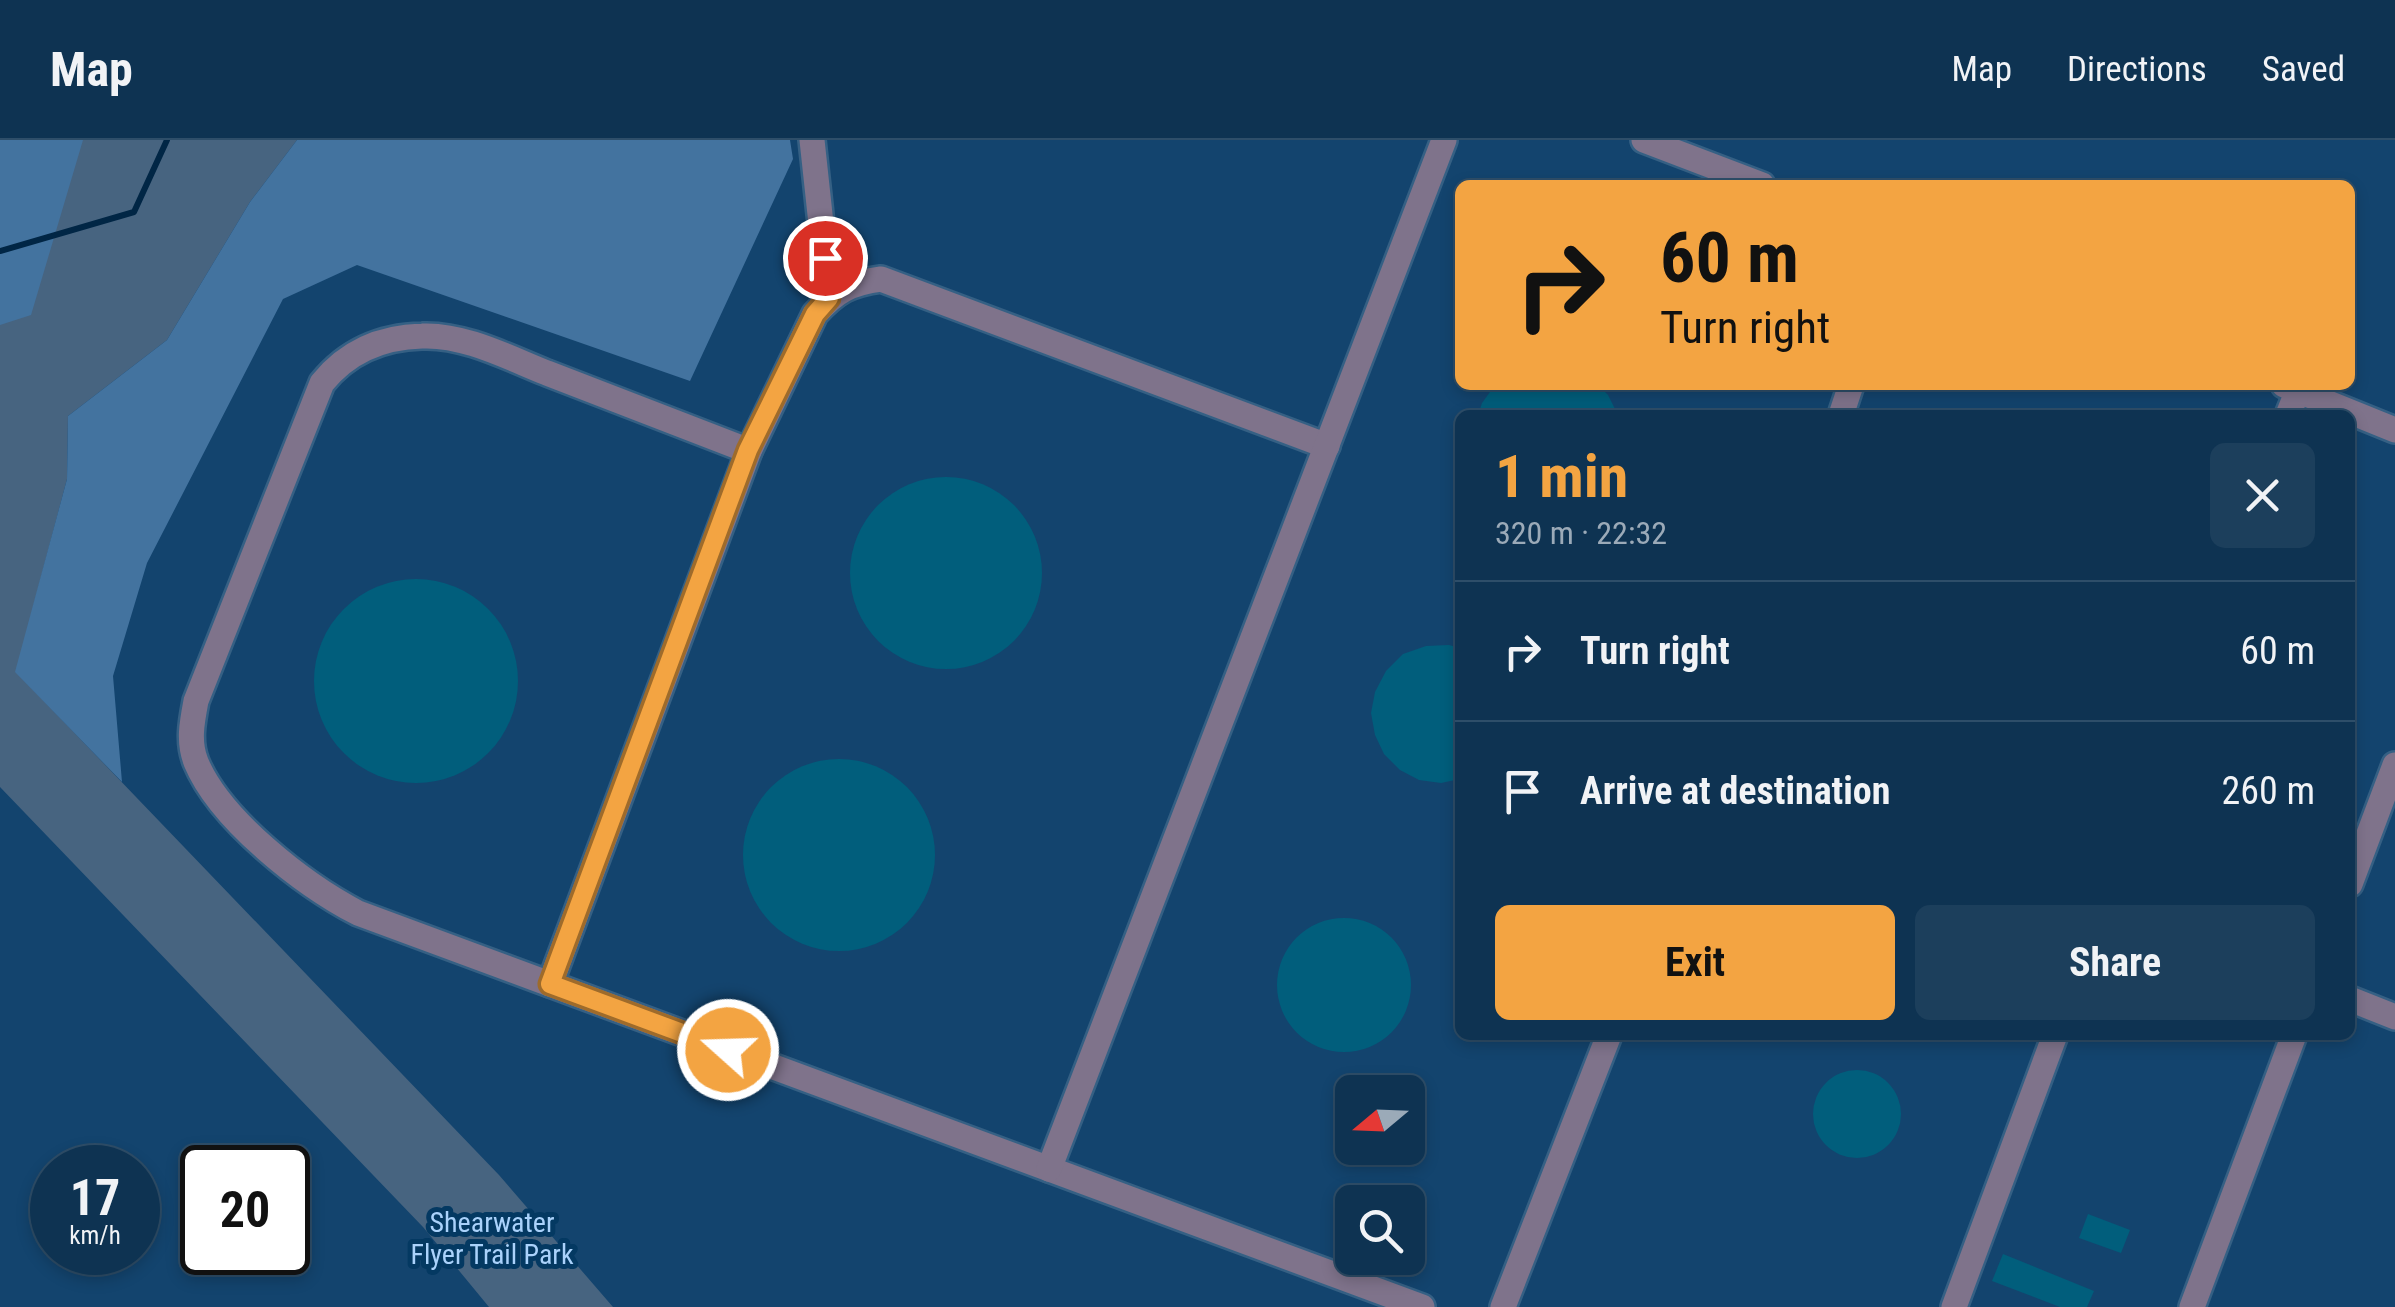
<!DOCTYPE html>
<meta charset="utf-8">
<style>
:root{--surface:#0e3352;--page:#1c3f5c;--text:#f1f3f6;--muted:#9baab8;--line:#2e4e69;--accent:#f3a442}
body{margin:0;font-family:"Roboto Condensed",sans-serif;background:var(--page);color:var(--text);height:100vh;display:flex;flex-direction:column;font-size:38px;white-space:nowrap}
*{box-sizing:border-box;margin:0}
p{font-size:32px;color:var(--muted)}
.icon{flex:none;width:55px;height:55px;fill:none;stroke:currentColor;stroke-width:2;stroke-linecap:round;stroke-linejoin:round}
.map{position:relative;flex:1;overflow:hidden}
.drawer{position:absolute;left:1455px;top:270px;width:900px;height:630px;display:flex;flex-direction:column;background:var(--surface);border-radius:15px;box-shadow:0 5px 15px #0003,0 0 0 2px var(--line)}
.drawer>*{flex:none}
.hud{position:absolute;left:1455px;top:40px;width:900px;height:210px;border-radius:15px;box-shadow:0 5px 15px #0003,0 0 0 2px var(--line);background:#f3a442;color:#111;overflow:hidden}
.needle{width:65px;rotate:251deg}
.controls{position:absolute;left:1335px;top:935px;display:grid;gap:20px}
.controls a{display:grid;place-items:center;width:90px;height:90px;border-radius:15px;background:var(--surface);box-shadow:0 5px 15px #0003,0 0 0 2px var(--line);font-size:50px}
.speed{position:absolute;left:30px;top:1005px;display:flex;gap:20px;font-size:50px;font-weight:700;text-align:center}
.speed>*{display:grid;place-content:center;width:130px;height:130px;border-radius:50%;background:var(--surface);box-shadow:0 5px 15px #0003,0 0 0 2px var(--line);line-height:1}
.speed small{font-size:25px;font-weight:400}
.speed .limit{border:5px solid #111;border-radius:15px;background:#fff;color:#111}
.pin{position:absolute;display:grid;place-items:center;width:85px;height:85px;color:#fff;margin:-42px;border:5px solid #fff;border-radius:50%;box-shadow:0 2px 10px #0007}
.me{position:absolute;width:110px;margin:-55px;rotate:290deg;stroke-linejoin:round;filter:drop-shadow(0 0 8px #0008)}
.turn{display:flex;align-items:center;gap:35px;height:210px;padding:0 40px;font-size:45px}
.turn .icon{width:130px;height:130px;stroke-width:2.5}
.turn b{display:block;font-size:70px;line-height:85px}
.round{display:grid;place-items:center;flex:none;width:105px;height:105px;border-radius:15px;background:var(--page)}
.headline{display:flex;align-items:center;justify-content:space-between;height:170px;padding:0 40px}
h1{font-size:60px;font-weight:700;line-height:75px;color:var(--accent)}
.action{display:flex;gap:20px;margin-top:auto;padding:20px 40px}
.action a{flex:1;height:115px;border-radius:15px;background:var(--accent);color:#111;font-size:40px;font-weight:700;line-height:115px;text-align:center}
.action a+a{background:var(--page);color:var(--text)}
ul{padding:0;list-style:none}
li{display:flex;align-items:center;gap:30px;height:140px;padding:0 40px;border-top:2px solid var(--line)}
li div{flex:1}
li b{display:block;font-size:38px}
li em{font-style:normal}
header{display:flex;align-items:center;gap:60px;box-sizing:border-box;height:140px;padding:0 50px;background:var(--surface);border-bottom:2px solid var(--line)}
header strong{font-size:48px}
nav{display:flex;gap:55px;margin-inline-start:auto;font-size:35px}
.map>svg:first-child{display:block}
.green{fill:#476480}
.forest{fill:#43739f}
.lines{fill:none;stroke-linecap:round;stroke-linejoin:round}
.stream{stroke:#012645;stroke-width:6}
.building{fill:#015e7c}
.minor-casing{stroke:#356084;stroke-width:30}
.minor{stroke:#7f738b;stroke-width:25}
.route-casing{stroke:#9e6b2b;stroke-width:25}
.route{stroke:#f3a442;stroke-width:18}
.labels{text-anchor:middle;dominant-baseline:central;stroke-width:10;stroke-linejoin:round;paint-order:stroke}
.park-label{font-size:28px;fill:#aad2fb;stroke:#043962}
</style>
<header>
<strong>Map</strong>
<nav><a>Map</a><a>Directions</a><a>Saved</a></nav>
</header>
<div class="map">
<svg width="2395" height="1167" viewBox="0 0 2395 1167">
<rect width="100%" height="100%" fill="#13446e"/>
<path class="green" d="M53,0H297L250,62L167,200L68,276L67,339L16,532L499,1035L613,1167H489L423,1087L0,647V33Z"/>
<g class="forest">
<path d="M0,0H83L31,175L0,185Z"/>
<path d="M297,0H790L793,19L690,241L357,125L283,159L147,423L113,536L122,642L15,532L67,339L68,276L167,200L250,62Z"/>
</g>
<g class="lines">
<path class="stream" d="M0,111L134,72L167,0"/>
</g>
<g class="building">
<path d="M1495,245H1598L1608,255L1618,275H1478L1482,263Z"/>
<circle cx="946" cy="433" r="96"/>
<circle cx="416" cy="541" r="102"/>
<path d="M1449,505L1460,508V639L1441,643L1419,640L1400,630L1384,614L1375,595L1371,573L1375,552L1386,531L1403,514L1426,506Z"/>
<circle cx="839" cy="715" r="96"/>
<circle cx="1344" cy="845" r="67"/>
<circle cx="1857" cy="974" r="44"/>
<path d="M2088,1074L2130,1090L2121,1113L2079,1098Z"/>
<path d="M2003,1114L2094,1151L2087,1167H2060L1992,1141Z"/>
</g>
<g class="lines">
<g class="minor-casing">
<g id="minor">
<path d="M812,0L829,158"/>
<path d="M1644,0L1762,45"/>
<path d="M2284,245L2395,290"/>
<path d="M1841,275L1851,245"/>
<path d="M2288,275L2298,250"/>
<path d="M749,311C681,285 614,259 547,233C509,218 464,194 422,196C381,197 347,212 322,243L196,561C192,582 188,602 196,622C220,680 304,745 358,773L1422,1167"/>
<path d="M2350,744L2395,625"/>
<path d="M550,844L749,311L815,174C836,151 850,143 881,139L1327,306"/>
<path d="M2350,859L2395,877"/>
<path d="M1049,1029L1444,0"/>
<path d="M1503,1167L1609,895"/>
<path d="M1954,1167L2055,895"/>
<path d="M2192,1167L2294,895"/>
</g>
</g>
<use href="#minor" class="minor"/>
</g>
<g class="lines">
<g class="route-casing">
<path id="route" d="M728,910L550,844L748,310L815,174L829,158L825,118"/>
</g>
<use href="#route" class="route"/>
</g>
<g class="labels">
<g class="park-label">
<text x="492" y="1082">Shearwater<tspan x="492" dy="32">Flyer Trail Park</tspan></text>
</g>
</g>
</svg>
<div class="controls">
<a><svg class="needle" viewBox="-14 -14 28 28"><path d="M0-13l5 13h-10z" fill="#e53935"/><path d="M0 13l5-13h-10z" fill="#9baab8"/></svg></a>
<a><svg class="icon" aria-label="search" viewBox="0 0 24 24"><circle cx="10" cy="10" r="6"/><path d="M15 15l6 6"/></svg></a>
</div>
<div class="speed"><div>17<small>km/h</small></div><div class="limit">20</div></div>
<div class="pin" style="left:825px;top:118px;background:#d93025"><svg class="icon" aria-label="arrive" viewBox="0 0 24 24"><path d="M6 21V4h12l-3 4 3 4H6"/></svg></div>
<svg class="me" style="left:728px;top:910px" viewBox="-20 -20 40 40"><circle r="17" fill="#f3a442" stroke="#fff" stroke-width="3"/><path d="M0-11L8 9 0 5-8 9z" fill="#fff"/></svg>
<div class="hud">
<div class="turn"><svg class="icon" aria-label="right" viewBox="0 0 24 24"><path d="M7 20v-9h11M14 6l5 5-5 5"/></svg><div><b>60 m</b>Turn right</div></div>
</div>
<section class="drawer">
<div class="headline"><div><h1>1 min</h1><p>320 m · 22:32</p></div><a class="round"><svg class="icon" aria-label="close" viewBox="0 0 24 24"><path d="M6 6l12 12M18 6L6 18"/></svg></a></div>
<ul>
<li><svg class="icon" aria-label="right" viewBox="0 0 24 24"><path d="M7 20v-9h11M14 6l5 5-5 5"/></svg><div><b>Turn right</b></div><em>60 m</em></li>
<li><svg class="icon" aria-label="arrive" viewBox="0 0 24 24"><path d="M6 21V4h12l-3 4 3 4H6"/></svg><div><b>Arrive at destination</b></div><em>260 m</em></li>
</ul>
<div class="action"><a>Exit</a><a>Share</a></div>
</section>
</div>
